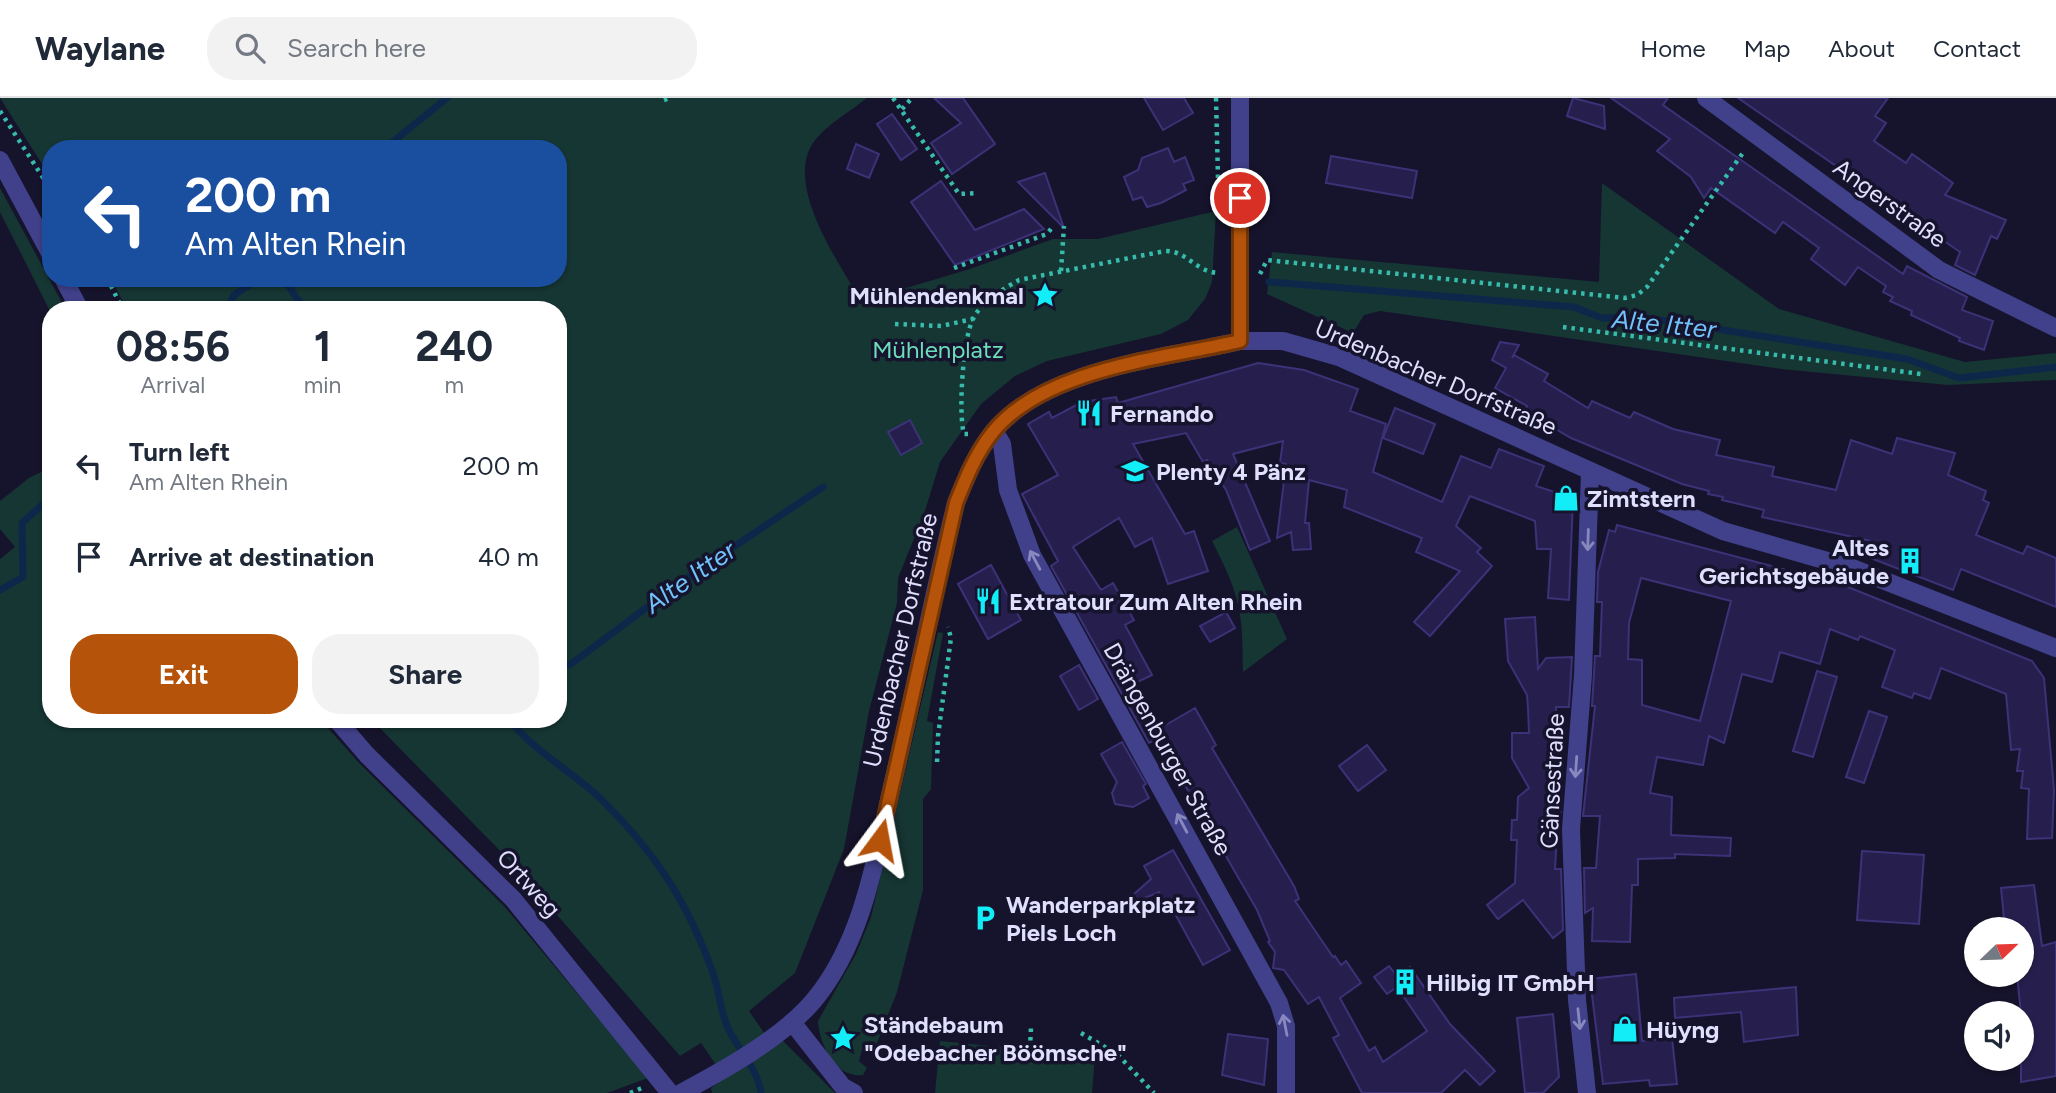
<!DOCTYPE html>
<meta charset="utf-8">
<style>
:root{--surface:#fff;--page:#f2f2f3;--text:#1f2937;--muted:#747a83;--line:#e0e1e3;--accent:#b45309}
body{margin:0;font-family:Figtree,sans-serif;background:var(--page);color:var(--text);height:100vh;display:flex;flex-direction:column;font-size:26px;white-space:nowrap}
*{box-sizing:border-box;margin:0}
p{font-size:23px;color:var(--muted)}
.icon{flex:none;width:38px;height:38px;fill:none;stroke:currentColor;stroke-width:2;stroke-linecap:round;stroke-linejoin:round}
.map{position:relative;flex:1;overflow:hidden}
.panel{position:absolute;left:42px;top:203px;width:525px;height:427px;display:flex;flex-direction:column;background:var(--surface);border-radius:28px;box-shadow:0 2px 5px #0004}
.panel>*{flex:none}
.banner{position:absolute;left:42px;top:42px;width:525px;height:147px;border-radius:28px;box-shadow:0 2px 5px #0004;background:#1a4fa0;color:#fff;overflow:hidden}
.needle{width:46px;rotate:67deg}
.tools{position:absolute;left:1964px;top:819px;display:grid;gap:14px}
.tools a{display:grid;place-items:center;width:70px;height:70px;border-radius:50%;background:var(--surface);box-shadow:0 2px 5px #0004;font-size:35px}
.pin{position:absolute;display:grid;place-items:center;width:60px;height:60px;color:#fff;margin:-30px;border:4px solid #fff;border-radius:50%;box-shadow:0 2px 7px #0007}
.me{position:absolute;width:77px;margin:-38px;rotate:13deg;stroke-linejoin:round;filter:drop-shadow(0 0 5px #0008)}
.turn{display:flex;align-items:center;gap:24px;height:147px;padding:0 28px;font-size:32px}
.turn .icon{width:91px;height:91px;stroke-width:2.5}
.turn b{display:block;font-size:49px;line-height:60px}
.eta{display:flex;justify-content:space-evenly;align-items:center;height:119px;text-align:center}
.eta b{font-size:42px;font-weight:700;line-height:49px}
.action{display:flex;gap:14px;margin-top:auto;padding:14px 28px}
.action a{flex:1;height:80px;border-radius:28px;background:var(--accent);color:#fff;font-size:28px;font-weight:700;line-height:80px;text-align:center}
.action a+a{background:var(--page);color:var(--text)}
ul{padding:0;list-style:none}
li{display:flex;align-items:center;gap:21px;height:91px;padding:0 28px}
li div{flex:1}
li b{display:block;font-size:26px}
li em{font-style:normal}
header{display:flex;align-items:center;gap:42px;box-sizing:border-box;height:98px;padding:0 35px;background:var(--surface);border-bottom:2px solid var(--line)}
header strong{font-size:33px}
nav{display:flex;gap:38px;margin-inline-start:auto;font-size:24px}
.search{width:490px;height:63px;background:var(--page);display:flex;align-items:center;gap:18px;box-sizing:border-box;padding:0 24px;border-radius:28px;color:var(--muted);font-size:26px}
.map>svg:first-child{display:block}
.green{fill:#163633}
.lines{fill:none;stroke-linecap:round;stroke-linejoin:round}
.stream{stroke:#0d274b;stroke-width:7}
.building{fill:#261f4d;stroke:#3c3278;stroke-width:2;fill-rule:evenodd}
.path{stroke:#36bbac;stroke-width:4.5;stroke-dasharray:3.5 5;stroke-linecap:butt}
.minor{stroke:#40418a;stroke-width:18}
.tertiary{stroke:#40418a;stroke-width:18}
.oneway{stroke:#8888be}
.route-casing{stroke:#753606;stroke-width:18}
.route{stroke:#b45309;stroke-width:12}
.labels{text-anchor:middle;dominant-baseline:central;stroke-width:7;stroke-linejoin:round;paint-order:stroke}
.street-label{font-size:24px;fill:#e1dffe;stroke:#16132c}
.poi-label{font-size:24px;font-weight:bold;fill:#e1dffe;stroke:#16132c;text-anchor:start}
.park-label{font-size:24px;fill:#6bdebb;stroke:#16132c}
.water-label{font-size:26px;font-style:italic;fill:#71c2fa;stroke:#16132c}
</style>
<header>
<strong>Waylane</strong>
<div class="search"><svg class="icon" aria-label="search" viewBox="0 0 24 24"><circle cx="10" cy="10" r="6"/><path d="M15 15l6 6"/></svg>Search here</div>
<nav><a>Home</a><a>Map</a><a>About</a><a>Contact</a></nav>
</header>
<div class="map">
<svg width="2056" height="995" viewBox="0 0 2056 995">
<rect width="100%" height="100%" fill="#16132c"/>
<g class="green">
<path d="M0,0H867C851,13 829,25 816,41C780,83 841,168 863,206L869,201L970,171L1053,141H1098L1216,113L1212,184L1205,201L1188,222L1161,236L1047,263L1015,278L981,306L940,364L924,416L898,480L897,505L869,613L844,751L795,875L749,913L773,948L782,942L835,995H712L711,990L725,980L701,945L680,958L510,763L371,621H558V212H127L111,180H558V51H51V80Z"/>
<path d="M1602,85L1779,211L1965,264L2056,255V282L1948,287L1781,271L1380,213L1364,217L1353,235L1267,196L1272,154L1599,184Z"/>
<path d="M0,90L66,212H51V215L0,114Z"/>
<path d="M51,369V621H320L360,666L504,808L648,980L607,995H0V461L15,449L0,431V403L29,380Z"/>
<path d="M1237,429L1287,541L1243,574C1243,512 1240,498 1212,443Z"/>
<path d="M938,534L943,535L927,623L933,625L931,691L923,701V792L897,894L873,955L862,951L859,963L867,970L863,977C836,981 819,946 818,923L856,856L871,819Z"/>
<path d="M940,943L1095,958L1092,995H935Z"/>
</g>
<g class="lines">
<g class="stream">
<path d="M384,51L447,0"/>
<path d="M283,180L305,212"/>
<path d="M1269,184L1574,209L1602,220L1641,219L1907,261L1959,280L2056,269"/>
<path d="M227,212L234,197L261,180"/>
<path d="M0,492L23,479L22,425L51,399"/>
<path d="M558,570L571,566L678,486L823,389"/>
<path d="M509,621C534,654 572,673 601,701C657,757 688,804 714,878C719,893 720,910 726,925C735,950 757,967 761,995"/>
</g>
</g>
<g class="building">
<path d="M934,0H963L995,46L952,76L931,45L961,25Z"/>
<path d="M1144,0H1184L1193,15L1163,32Z"/>
<path d="M1573,0L1604,8L1605,31L1567,18Z"/>
<path d="M1611,0H1668L1663,7L1903,176L1907,168L1967,199L1962,212L1993,223L1984,252L1959,243L1960,240L1911,217L1912,213L1890,203L1893,199L1883,194L1886,188L1858,169L1845,187L1811,161L1819,150L1783,124L1775,135L1711,90L1704,100L1691,79L1657,53L1670,41Z"/>
<path d="M1738,0H1888L1875,18L1886,25L1874,43L1906,65L1912,56L1953,85L1945,97L2006,122L1997,141L1991,138L1975,177L1955,167L1960,154Z"/>
<path d="M892,16L917,51L901,62L877,26Z"/>
<path d="M856,46L879,56L869,80L847,71Z"/>
<path d="M1168,50L1174,64L1185,59L1194,82L1183,86L1186,92L1161,105L1147,109L1142,99L1133,102L1124,79L1138,72L1142,60Z"/>
<path d="M1331,58L1417,73L1412,100L1326,85Z"/>
<path d="M1045,75L1064,130L1018,84Z"/>
<path d="M941,83L975,132L1024,111L1044,131L955,167L911,104Z"/>
<path d="M1500,244L1519,247L1512,260L1514,257L1548,276L1544,283L1588,310L1592,303L1630,320L1634,314L1673,331L1720,342L1716,357L1774,369L1772,378L1836,392L1851,342L1892,356L1897,340L1955,355L1948,377L1986,393L1983,402L1989,405L1976,437L2023,456L2027,448L2056,460V509L1961,471L1953,492L1865,458L1871,443L1762,419L1764,412L1722,402L1723,399L1708,396L1709,393L1682,386L1571,340L1525,313L1527,308L1495,290L1506,270L1492,262Z"/>
<path d="M1258,265L1304,272L1358,291L1350,313L1386,326L1373,374L1442,404L1461,358L1491,370L1499,351L1544,368L1536,388L1573,400L1569,502L1548,500L1551,451H1537L1535,423L1470,398L1456,428L1481,450L1477,454L1492,468L1430,538L1414,524L1460,473L1416,454L1422,440L1344,409L1347,392L1309,382L1305,425H1309L1311,451L1293,452L1291,434L1277,440L1286,366L1280,365L1283,343L1233,356L1270,443L1250,452L1226,392L1207,362L1203,364L1186,335L1133,346L1185,436L1194,433L1208,473L1168,486L1152,440L1135,449L1119,420L1073,449L1101,492L1113,485L1134,522L1125,527L1152,577L1133,586L1162,638L1149,645L1051,468L1058,463L1022,396L1058,377L1028,326L1049,314L1052,320L1082,304L1116,299L1118,305Z"/>
<path d="M1395,310L1435,326L1423,356L1383,340Z"/>
<path d="M910,322L922,345L901,357L888,334Z"/>
<path d="M1617,427L1843,487L2032,563L2044,580L2054,692L2052,740L2027,741L2029,691L2021,690L2023,673H2017L2020,651L2011,652L2006,596L1941,570L1930,601L1914,595L1912,600L1882,589L1895,552L1860,538L1858,542L1830,531L1820,566L1780,554L1772,584L1742,576L1724,645L1709,638L1703,667L1657,659L1650,695L1672,699L1671,737L1731,740L1730,758L1675,756V760L1638,761V787H1632L1630,844L1592,843L1593,810L1585,815L1584,770H1596L1600,718H1583L1595,608H1592L1595,558H1600L1602,504H1597L1598,474L1609,432L1615,434ZM1641,480L1731,503L1700,623L1642,607V562L1628,561L1629,525Z"/>
<path d="M991,467L1021,522L988,541L958,486Z"/>
<path d="M1226,514L1235,530L1210,544L1200,528Z"/>
<path d="M1535,519L1538,571L1546,560L1572,559L1569,609H1556L1561,717H1558L1555,771H1561L1563,832L1553,840L1523,802L1498,821L1487,807L1515,785L1517,742H1511L1512,722H1517L1518,699L1529,690L1512,660V635H1529L1528,610L1527,597L1508,563L1505,521Z"/>
<path d="M1079,567L1098,601L1079,612L1060,578Z"/>
<path d="M1817,573L1837,579L1813,659L1793,653Z"/>
<path d="M1195,610L1216,647L1212,650L1294,788L1299,801L1295,803L1333,859L1335,858L1341,867L1346,863L1361,885L1340,900L1369,953L1375,949L1383,964L1427,933L1397,889L1387,896L1374,879L1389,868L1397,878L1410,869L1450,926L1495,973L1480,987L1465,972L1441,995H1362L1333,940L1339,937L1319,899L1308,906L1284,872L1273,870L1275,854L1268,844L1270,843L1257,812L1175,670L1180,668L1159,631Z"/>
<path d="M1869,613L1887,619L1864,685L1846,679Z"/>
<path d="M1122,644L1146,686L1143,688L1149,700L1133,709L1115,706L1112,695L1117,684L1101,656Z"/>
<path d="M1367,647L1386,672L1358,693L1339,668Z"/>
<path d="M1173,752L1230,852L1203,867L1168,803L1164,805L1159,794L1126,808L1124,805L1151,781L1144,768Z"/>
<path d="M1862,753L1924,757L1919,826L1857,822Z"/>
<path d="M2034,787L2042,848L2056,844V978L2021,984V915L2017,877H2021V831H2005L2001,790Z"/>
<path d="M1636,876L1642,943L1672,940L1677,986L1650,988L1649,982L1603,986L1590,881Z"/>
<path d="M1796,889L1798,937L1744,944L1741,914L1675,920L1674,900Z"/>
<path d="M1553,916L1559,979L1543,995H1525L1517,920Z"/>
<path d="M1228,936L1268,941L1264,987L1222,977Z"/>
</g>
<g class="lines">
<g class="path">
<path d="M893,0L959,96L977,95"/>
<path d="M1216,0L1218,80"/>
<path d="M664,2L670,0"/>
<path d="M902,11L912,0"/>
<path d="M0,13L51,92"/>
<path d="M954,170L1047,136L1054,127"/>
<path d="M1061,173L1064,128"/>
<path d="M1260,176L1267,162L1625,200L1637,197L1647,189L1745,52"/>
<path d="M107,180L123,212"/>
<path d="M895,226L941,228L973,221"/>
<path d="M1563,229L1921,276"/>
<path d="M968,336H964C958,315 963,240 973,221C981,204 1003,191 1019,182L1165,153C1188,153 1194,173 1218,175"/>
<path d="M937,664L938,638L951,540L948,529"/>
<path d="M1081,935L1117,956L1154,995"/>
<path d="M1030,951L1031,929"/>
<path d="M630,995L642,990"/>
</g>
<g class="minor">
<path d="M1706,0L1939,172L2056,230"/>
<path d="M0,62L51,157"/>
<path d="M63,180L80,212"/>
<path d="M1240,243H1283L1339,259L1723,433L1852,470L2056,550"/>
<path d="M994,333L1002,346L1008,392L1032,457L1279,905L1286,928V995"/>
<path d="M336,621L367,657L513,801L670,995"/>
<path d="M792,924L843,989L854,995"/>
<path d="M1587,995L1577,902L1571,731L1583,577L1590,374"/>
</g>
<path class="tertiary" d="M681,995C724,972 784,939 815,901C864,841 876,757 893,684C915,591 933,497 956,405C966,380 976,355 993,334C1045,270 1163,261 1240,243V0"/>
</g>
<defs><path id="oneway-shaft" d="M-6 0H5M1.5-3L5.5 0L1.5 3" fill="none" stroke-width="1.6" stroke-linecap="round" stroke-linejoin="round" transform="scale(1.75)"/></defs>
<g class="oneway">
<use href="#oneway-shaft" transform="translate(1588 442) rotate(92)"/>
<use href="#oneway-shaft" transform="translate(1035 462) rotate(-118)"/>
<use href="#oneway-shaft" transform="translate(1576 669) rotate(94)"/>
<use href="#oneway-shaft" transform="translate(1182 725) rotate(-118)"/>
<use href="#oneway-shaft" transform="translate(1579 921) rotate(84)"/>
<use href="#oneway-shaft" transform="translate(1285 927) rotate(-101)"/>
</g>
<g class="lines">
<g class="route-casing">
<path id="route" d="M880,742L956,405C966,380 976,355 993,334C1045,270 1163,261 1240,243V100"/>
</g>
<use href="#route" class="route"/>
</g>
<defs>
<g id="sight-bare" transform="scale(2.1)"><path d="M0-6L1.8-2.2L6-1.7L2.9 1.2L3.7 5.4L0 3.3L-3.7 5.4L-2.9 1.2L-6-1.7L-1.8-2.2Z" fill="#12edf7" stroke="#16132c" stroke-width="2.5" paint-order="stroke"/></g>
<g id="restaurant-bare" transform="scale(2.1)"><path d="M-5-6h1v4h1v-4h1v4h1v-4h1v5L-1.5 .5V6h-2V.5L-5-1ZM5-6V6H3V1.5H1.5Q1.5-4 5-6Z" fill="#12edf7" stroke="#16132c" stroke-width="2.5" paint-order="stroke"/></g>
<g id="school-bare" transform="scale(2.1)"><path d="M0-5L7-2L0 1L-7-2ZM-4 1L0 2.5L4 1V4Q0 6-4 4Z" fill="#12edf7" stroke="#16132c" stroke-width="2.5" paint-order="stroke"/></g>
<g id="shop-bare" transform="scale(2.1)"><path d="M-5-2.5h2.3a2.7 3.5 0 0 1 5.4 0H5L5.5 6h-11ZM-1.5-2.5h3a1.5 2.3 0 0 0-3 0Z" fill="#12edf7" stroke="#16132c" stroke-width="2.5" paint-order="stroke"/></g>
<g id="building-bare" transform="scale(2.1)"><path d="M-4-6H4V6H1V3H-1V6H-4ZM-2.5-4.3h1.7v1.8h-1.7ZM.8-4.3h1.7v1.8H.8ZM-2.5-1h1.7V.8h-1.7ZM.8-1h1.7V.8H.8Z" fill="#12edf7" stroke="#16132c" stroke-width="2.5" paint-order="stroke"/></g>
<g id="parking-bare" transform="scale(2.1)"><path d="M-3.5-5.5H1a3.5 3.5 0 0 1 0 7H-1V5.5H-3.5ZM-1-3.4V-.6H.8a1.4 1.4 0 0 0 0-2.8Z" fill="#12edf7" stroke="#16132c" stroke-width="2.5" paint-order="stroke"/></g>
</defs>
<g fill-rule="evenodd">
<use href="#sight-bare" x="1045" y="197"/>
<use href="#restaurant-bare" x="1089" y="315"/>
<use href="#school-bare" x="1135" y="373"/>
<use href="#shop-bare" x="1566" y="400"/>
<use href="#building-bare" x="1910" y="463"/>
<use href="#restaurant-bare" x="988" y="503"/>
<use href="#parking-bare" x="985" y="820"/>
<use href="#building-bare" x="1405" y="884"/>
<use href="#shop-bare" x="1625" y="931"/>
<use href="#sight-bare" x="843" y="940"/>
</g>
<g class="labels">
<g class="street-label">
<text transform="translate(1890 105) rotate(36)">Angerstraße</text>
<text transform="translate(1436 279) rotate(23)">Urdenbacher Dorfstraße</text>
<text transform="translate(900 542) rotate(-77)">Urdenbacher Dorfstraße</text>
<text transform="translate(1168 651) rotate(61)">Drängenburger Straße</text>
<text transform="translate(1552 683) rotate(-87)">Gänsestraße</text>
<text transform="translate(529 785) rotate(48)">Ortweg</text>
</g>
<g class="poi-label">
<text x="1024" y="197" text-anchor="end">Mühlendenkmal</text>
<text x="1110" y="315">Fernando</text>
<text x="1156" y="373">Plenty 4 Pänz</text>
<text x="1587" y="400">Zimtstern</text>
<text x="1889" y="449" text-anchor="end">Altes<tspan x="1889" dy="28">Gerichtsgebäude</tspan></text>
<text x="1009" y="503">Extratour Zum Alten Rhein</text>
<text x="1006" y="806">Wanderparkplatz<tspan x="1006" dy="28">Piels Loch</tspan></text>
<text x="1426" y="884">Hilbig IT GmbH</text>
<text x="864" y="926">Ständebaum<tspan x="864" dy="28">"Odebacher Böömsche"</tspan></text>
<text x="1646" y="931">Hüyng</text>
</g>
<g class="park-label">
<text x="938" y="251">Mühlenplatz</text>
</g>
<g class="water-label">
<text transform="translate(1664 226) rotate(6)">Alte Itter</text>
<text transform="translate(690 479) rotate(-35)">Alte Itter</text>
</g>
</g>
</svg>
<div class="tools">
<a><svg class="needle" viewBox="-14 -14 28 28"><path d="M0-13l5 13h-10z" fill="#e53935"/><path d="M0 13l5-13h-10z" fill="#747a83"/></svg></a>
<a><svg class="icon" aria-label="sound" viewBox="0 0 24 24"><path d="M4 9h4l5-4v14l-5-4H4zM17 9q2 3 0 6"/></svg></a>
</div>
<div class="pin" style="left:1240px;top:100px;background:#d93025"><svg class="icon" aria-label="arrive" viewBox="0 0 24 24"><path d="M6 21V4h12l-3 4 3 4H6"/></svg></div>
<svg class="me" style="left:880px;top:742px" viewBox="-20 -20 40 40"><path d="M0-17L14 15 0 8-14 15z" fill="#b45309" stroke="#fff" stroke-width="4"/></svg>
<div class="banner">
<div class="turn"><svg class="icon" aria-label="left" viewBox="0 0 24 24"><path d="M17 20v-9H6M10 6l-5 5 5 5"/></svg><div><b>200 m</b>Am Alten Rhein</div></div>
</div>
<section class="panel">
<div class="eta">
<div><b>08:56</b><p>Arrival</p></div>
<div><b>1</b><p>min</p></div>
<div><b>240</b><p>m</p></div>
</div>
<ul>
<li><svg class="icon" aria-label="left" viewBox="0 0 24 24"><path d="M17 20v-9H6M10 6l-5 5 5 5"/></svg><div><b>Turn left</b><p>Am Alten Rhein</p></div><em>200 m</em></li>
<li><svg class="icon" aria-label="arrive" viewBox="0 0 24 24"><path d="M6 21V4h12l-3 4 3 4H6"/></svg><div><b>Arrive at destination</b></div><em>40 m</em></li>
</ul>
<div class="action"><a>Exit</a><a>Share</a></div>
</section>
</div>
